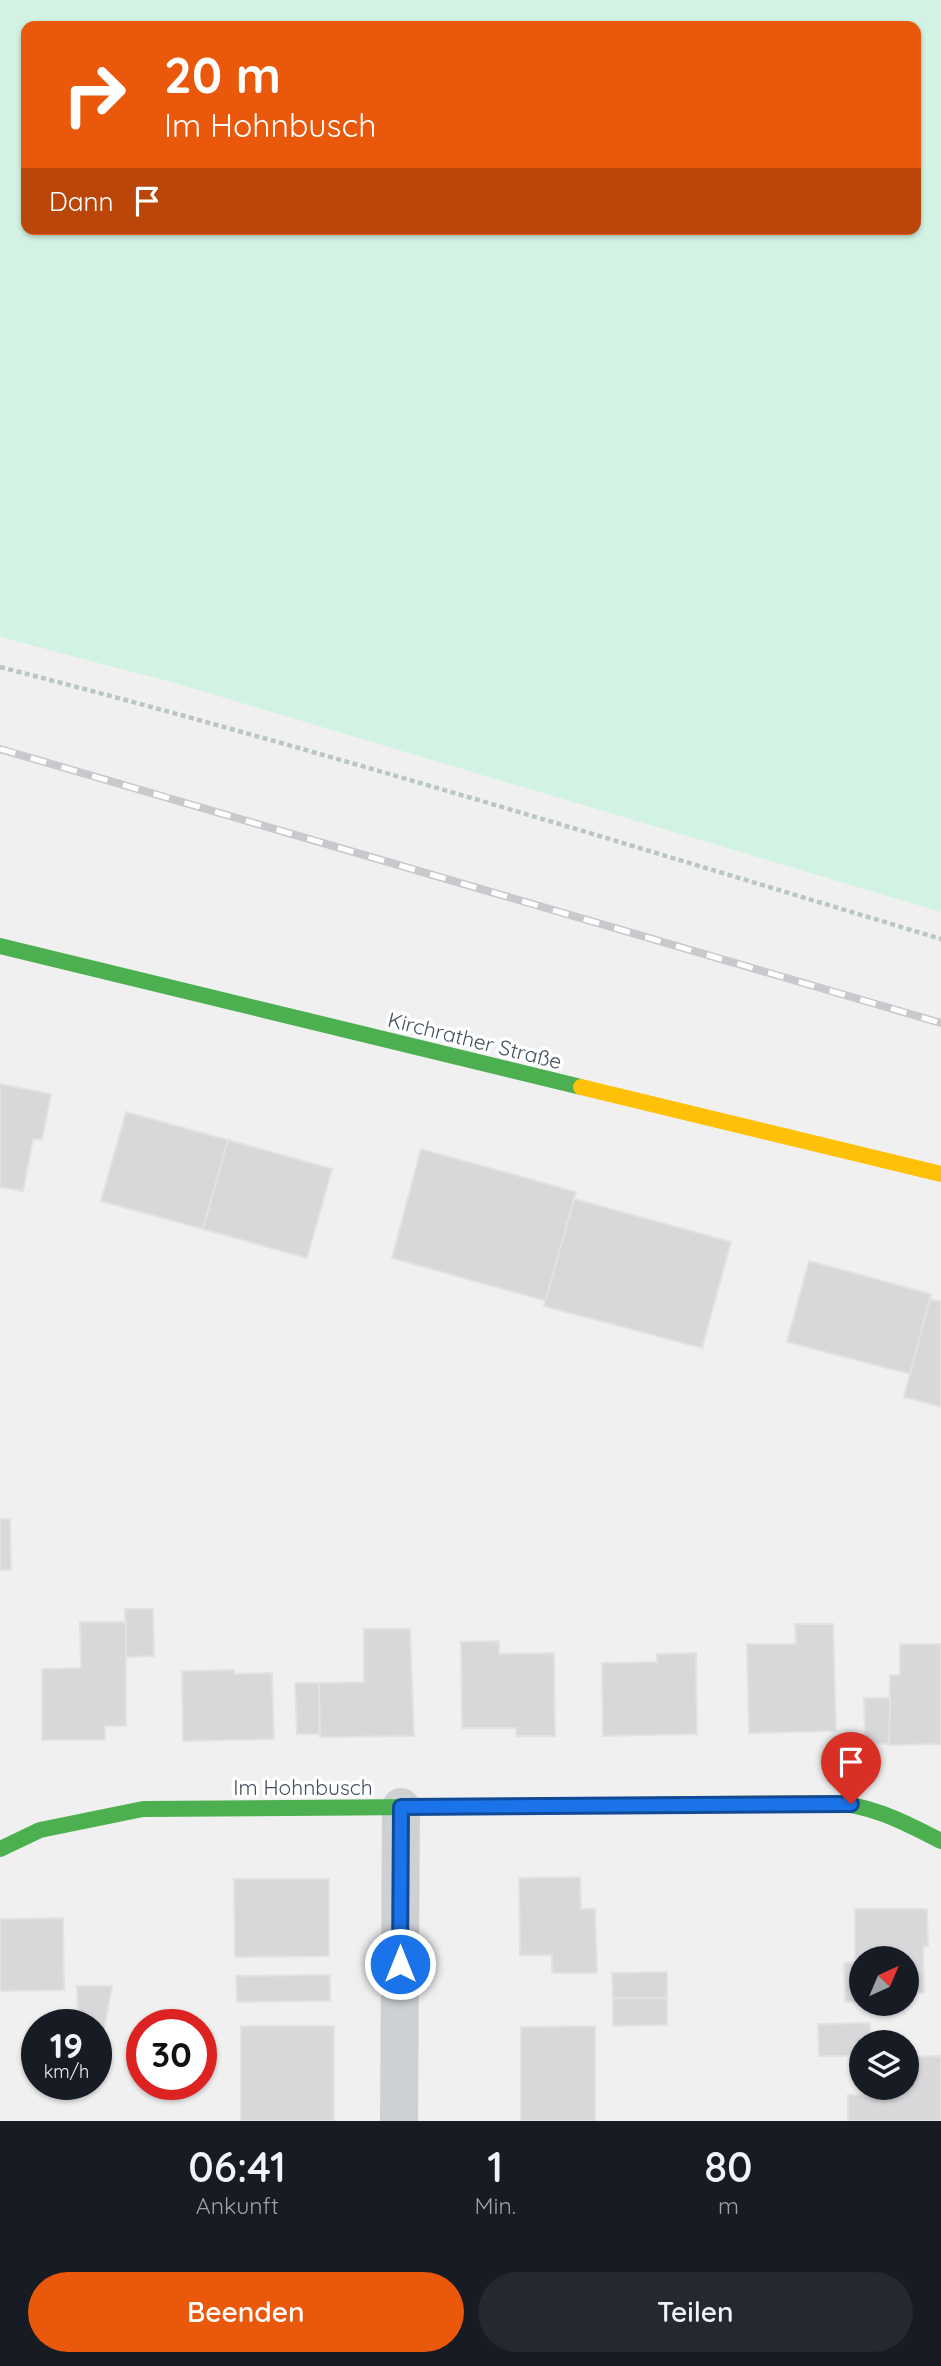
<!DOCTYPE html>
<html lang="de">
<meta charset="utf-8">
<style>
:root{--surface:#171b24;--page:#242831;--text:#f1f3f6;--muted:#9ea1a6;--accent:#ea580c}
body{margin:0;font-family:Quicksand,sans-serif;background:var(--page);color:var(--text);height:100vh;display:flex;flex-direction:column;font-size:26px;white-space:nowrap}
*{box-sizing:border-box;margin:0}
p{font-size:23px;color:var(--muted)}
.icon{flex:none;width:38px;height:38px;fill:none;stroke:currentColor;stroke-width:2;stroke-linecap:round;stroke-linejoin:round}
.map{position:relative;height:2121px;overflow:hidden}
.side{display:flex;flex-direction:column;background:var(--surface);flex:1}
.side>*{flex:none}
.guide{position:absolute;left:21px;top:21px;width:900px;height:214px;border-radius:14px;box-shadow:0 2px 5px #0004;background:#ea580c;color:#fff;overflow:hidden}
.needle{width:46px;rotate:44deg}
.tools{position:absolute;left:849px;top:1946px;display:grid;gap:14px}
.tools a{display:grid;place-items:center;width:70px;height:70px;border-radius:50%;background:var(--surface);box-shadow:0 2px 5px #0004;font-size:35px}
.speed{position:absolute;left:21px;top:2009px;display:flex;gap:14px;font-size:35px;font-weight:700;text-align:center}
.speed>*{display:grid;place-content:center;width:91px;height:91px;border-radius:50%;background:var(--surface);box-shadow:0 2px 5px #0004;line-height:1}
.speed small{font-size:18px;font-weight:400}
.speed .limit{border:10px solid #d22;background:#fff;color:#111}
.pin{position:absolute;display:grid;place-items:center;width:60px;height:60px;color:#fff;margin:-72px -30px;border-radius:50% 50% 50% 0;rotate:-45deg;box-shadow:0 0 7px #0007}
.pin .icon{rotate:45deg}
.me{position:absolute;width:77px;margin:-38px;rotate:0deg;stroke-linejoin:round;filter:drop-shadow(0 0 5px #0008)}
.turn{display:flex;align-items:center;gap:24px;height:147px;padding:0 28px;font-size:32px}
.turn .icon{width:91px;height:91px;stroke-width:2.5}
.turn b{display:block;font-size:49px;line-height:60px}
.then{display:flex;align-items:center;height:66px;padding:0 28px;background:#0003;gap:14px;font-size:26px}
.eta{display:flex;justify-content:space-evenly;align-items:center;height:119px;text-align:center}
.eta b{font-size:42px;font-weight:600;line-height:49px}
.button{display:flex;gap:14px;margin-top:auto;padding:14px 28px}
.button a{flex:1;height:80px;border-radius:42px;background:var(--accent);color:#fff;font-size:28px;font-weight:600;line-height:80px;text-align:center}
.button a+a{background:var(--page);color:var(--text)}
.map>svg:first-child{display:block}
.green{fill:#d2f2e3;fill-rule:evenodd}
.building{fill:#d8d8db;stroke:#e2e2e3;stroke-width:2}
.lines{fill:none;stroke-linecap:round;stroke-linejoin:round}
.path{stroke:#b9c6c5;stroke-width:4.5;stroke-dasharray:5 3.5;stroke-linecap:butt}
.street{stroke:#ced1d4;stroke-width:38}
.fast{stroke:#4caf50;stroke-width:16}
.slow{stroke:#ffc107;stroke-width:16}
.rail-casing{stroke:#c7c9cc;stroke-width:8}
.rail{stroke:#fff;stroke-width:5;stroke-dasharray:16;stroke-linecap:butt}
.route-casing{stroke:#114b97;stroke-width:18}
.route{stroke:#1a73e8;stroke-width:12}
.labels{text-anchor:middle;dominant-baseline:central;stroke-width:7;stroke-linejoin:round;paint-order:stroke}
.street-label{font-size:21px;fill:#454f5f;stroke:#fff}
</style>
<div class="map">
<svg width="941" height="2121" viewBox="0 0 941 2121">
<rect width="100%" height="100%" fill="#f1f0f0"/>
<path class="green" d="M0,0H941V912L178,684L0,637ZM26,26H915V229H26Z"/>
<g class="building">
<path d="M0,1084L51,1094L42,1140L33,1139L23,1191L0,1187Z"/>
<path d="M126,1112L228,1140L203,1229L101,1201Z"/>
<path d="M228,1140L332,1169L307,1258L203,1229Z"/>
<path d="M421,1149L576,1192L546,1301L392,1258Z"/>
<path d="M574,1199L731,1242L702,1348L544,1306Z"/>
<path d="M809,1261L931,1294L910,1374L787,1342Z"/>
<path d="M930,1299L941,1302V1407L904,1397Z"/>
<path d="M0,1519H10L11,1570H0Z"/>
<path d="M125,1609H153L154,1656L126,1657Z"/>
<path d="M80,1622H126V1726H105V1740H42V1669L81,1668Z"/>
<path d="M795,1624H833L836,1731L749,1733L747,1644H796Z"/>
<path d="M364,1629H410L414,1736L320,1737L319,1683L364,1682Z"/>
<path d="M499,1641V1654L554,1653L555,1736H516V1728H462L461,1642Z"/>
<path d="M900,1644H941V1744L889,1745L890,1675H900Z"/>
<path d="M696,1653L697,1734L603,1736L602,1663L657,1662V1654Z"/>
<path d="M234,1670V1674L272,1673L274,1739L183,1741L182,1671Z"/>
<path d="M295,1683H319V1734H297Z"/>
<path d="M864,1698H890L889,1744L865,1743Z"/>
<path d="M580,1877L581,1909H595L597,1973H552V1955H520L519,1878Z"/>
<path d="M234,1879H329V1956L235,1957Z"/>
<path d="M855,1909H927L928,1946H923L924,1993H906V1958H861V2002H845L844,1963L855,1962Z"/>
<path d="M63,1918L64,1990L0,1991V1919Z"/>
<path d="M667,1972V1998H613L612,1973Z"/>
<path d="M330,1975V2001L237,2002L236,1976Z"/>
<path d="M77,1986H112L103,2034H96V2025H78Z"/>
<path d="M613,1998H667V2025L613,2026Z"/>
<path d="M870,2023V2042H861V2056H819L818,2024Z"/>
<rect x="241" y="2026" width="93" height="95"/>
<path d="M595,2026V2121H521V2027Z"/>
<path d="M941,2056V2121H848V2095L888,2094V2088H906V2057Z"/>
</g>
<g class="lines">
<path class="path" d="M0,667C316,748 629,845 941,939"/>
<path class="street" d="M399,2121L401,1807"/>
<g class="fast">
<path d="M0,946L581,1087"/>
<path d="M826,1803C869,1803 904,1822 941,1841"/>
<path d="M0,1849L40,1830L143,1809L421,1807"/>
</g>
<g class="slow">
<path d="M581,1087L941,1174"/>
<path d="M421,1807L826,1803"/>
</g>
<g class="rail-casing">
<path id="rail" d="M0,749L941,1023"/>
</g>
<use href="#rail" class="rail"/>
</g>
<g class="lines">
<g class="route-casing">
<path id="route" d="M400,1964L401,1807L851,1804"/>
</g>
<use href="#route" class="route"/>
</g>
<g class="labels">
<g class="street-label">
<text transform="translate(475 1040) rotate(14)">Kirchrather Straße</text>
<text x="303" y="1787">Im Hohnbusch</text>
</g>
</g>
</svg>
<div class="tools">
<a><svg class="needle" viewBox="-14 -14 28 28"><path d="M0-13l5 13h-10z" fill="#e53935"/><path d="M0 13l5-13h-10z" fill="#9ea1a6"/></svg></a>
<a><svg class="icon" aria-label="layers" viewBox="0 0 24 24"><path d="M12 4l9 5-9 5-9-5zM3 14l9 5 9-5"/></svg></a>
</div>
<div class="speed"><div>19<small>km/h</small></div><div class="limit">30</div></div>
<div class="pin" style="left:851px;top:1804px;background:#d93025"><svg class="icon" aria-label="arrive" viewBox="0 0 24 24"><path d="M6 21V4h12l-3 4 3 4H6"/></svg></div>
<svg class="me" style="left:400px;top:1964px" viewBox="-20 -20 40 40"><circle r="17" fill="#1a73e8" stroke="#fff" stroke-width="3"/><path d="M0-11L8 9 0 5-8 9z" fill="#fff"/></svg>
<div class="guide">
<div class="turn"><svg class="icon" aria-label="right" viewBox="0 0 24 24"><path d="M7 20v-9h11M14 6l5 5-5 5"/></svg><div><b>20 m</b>Im Hohnbusch</div></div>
<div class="then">Dann<svg class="icon" aria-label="arrive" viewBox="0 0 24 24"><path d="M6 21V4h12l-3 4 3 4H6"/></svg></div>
</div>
</div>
<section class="side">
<div class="eta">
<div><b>06:41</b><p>Ankunft</p></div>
<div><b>1</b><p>Min.</p></div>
<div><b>80</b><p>m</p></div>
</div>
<div class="button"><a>Beenden</a><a>Teilen</a></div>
</section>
